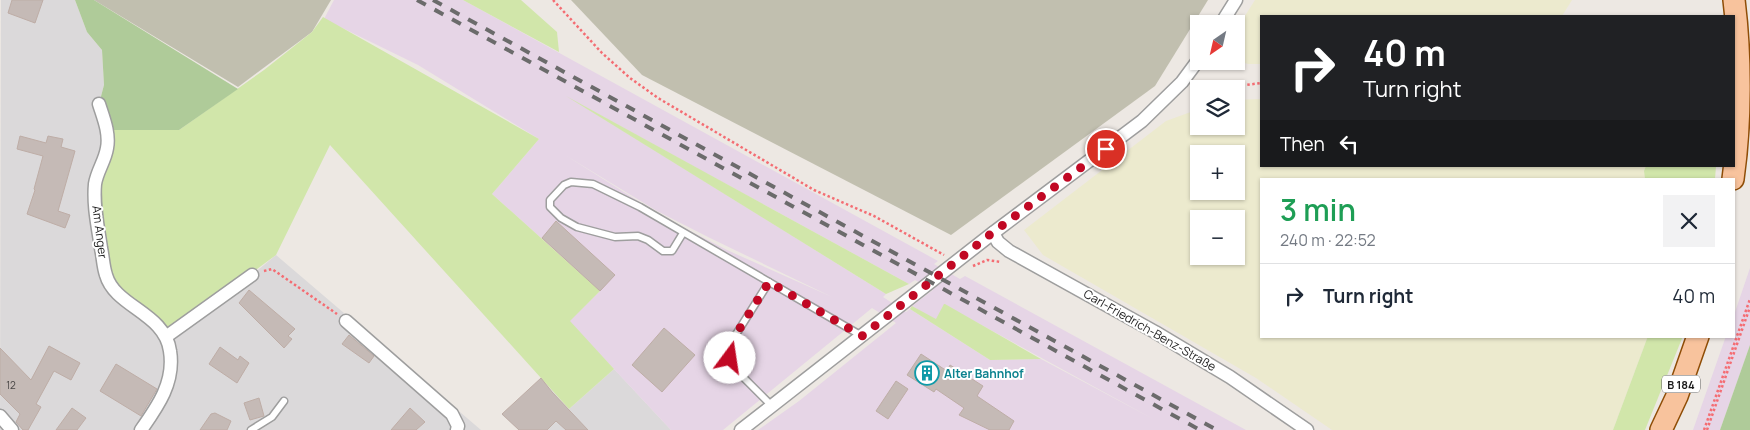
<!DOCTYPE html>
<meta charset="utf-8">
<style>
:root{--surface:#fff;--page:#f2f2f3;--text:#1f2937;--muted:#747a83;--line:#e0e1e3}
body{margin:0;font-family:Manrope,sans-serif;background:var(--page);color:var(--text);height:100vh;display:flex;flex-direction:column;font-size:19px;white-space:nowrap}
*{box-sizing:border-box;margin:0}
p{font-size:16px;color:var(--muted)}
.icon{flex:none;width:28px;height:28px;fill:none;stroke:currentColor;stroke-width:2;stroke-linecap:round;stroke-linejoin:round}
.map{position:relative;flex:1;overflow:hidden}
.drawer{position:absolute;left:1260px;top:178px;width:475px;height:160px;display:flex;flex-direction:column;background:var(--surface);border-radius:0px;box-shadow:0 1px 4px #0004}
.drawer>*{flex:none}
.hud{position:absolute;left:1260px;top:15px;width:475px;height:152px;border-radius:0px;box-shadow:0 1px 4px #0004;background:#202124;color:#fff;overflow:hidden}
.needle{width:32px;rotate:214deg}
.tools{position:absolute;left:1190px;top:15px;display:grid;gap:10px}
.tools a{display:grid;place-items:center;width:55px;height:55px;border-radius:0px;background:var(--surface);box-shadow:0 1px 4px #0004;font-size:25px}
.pin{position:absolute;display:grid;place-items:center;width:42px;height:42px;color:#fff;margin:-21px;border:2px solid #fff;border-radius:50%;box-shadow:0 1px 5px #0007}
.me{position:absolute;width:55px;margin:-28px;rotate:14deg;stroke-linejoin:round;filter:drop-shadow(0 0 4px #0008)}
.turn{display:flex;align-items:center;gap:18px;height:105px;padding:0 20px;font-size:22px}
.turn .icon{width:65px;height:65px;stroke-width:2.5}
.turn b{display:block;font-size:35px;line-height:42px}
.then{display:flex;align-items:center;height:48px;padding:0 20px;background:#0003;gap:10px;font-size:19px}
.round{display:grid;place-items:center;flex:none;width:52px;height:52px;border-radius:0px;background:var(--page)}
.headline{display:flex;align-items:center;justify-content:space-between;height:85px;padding:0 20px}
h1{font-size:30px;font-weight:600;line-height:38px;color:#1e9e55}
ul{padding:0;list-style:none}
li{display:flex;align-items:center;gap:15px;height:65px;padding:0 20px;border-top:1px solid var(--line)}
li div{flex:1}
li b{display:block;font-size:19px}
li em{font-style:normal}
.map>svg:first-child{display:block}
.residential{fill:#dbd9da}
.industrial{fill:#e6d5e6;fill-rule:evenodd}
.construction{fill:#c1bfaf}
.farmland{fill:#eceace;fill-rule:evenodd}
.grass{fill:#d1e6aa}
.forest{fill:#afcb99}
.building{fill:#c5bab6;stroke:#beada6}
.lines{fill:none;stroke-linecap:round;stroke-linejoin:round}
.service-casing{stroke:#9e9e9e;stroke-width:9}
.minor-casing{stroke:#9e9e9e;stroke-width:15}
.primary-casing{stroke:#8f4d06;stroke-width:24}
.path{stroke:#f46d73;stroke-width:2.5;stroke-dasharray:2.5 2.5;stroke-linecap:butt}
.service{stroke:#fff;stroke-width:6}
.minor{stroke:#fff;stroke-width:12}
.primary{stroke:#f8c39d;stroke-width:21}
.rail{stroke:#6b6b6b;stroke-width:4;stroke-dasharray:10 10;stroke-linecap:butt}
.route{stroke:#c10824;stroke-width:9;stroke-dasharray:0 16.2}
.labels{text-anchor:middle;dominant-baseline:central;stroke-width:4;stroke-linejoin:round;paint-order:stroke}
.number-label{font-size:10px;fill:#474443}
.shield{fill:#fff;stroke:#616161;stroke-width:1}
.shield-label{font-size:11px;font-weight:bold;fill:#1d1d1d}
.street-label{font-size:12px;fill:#1d1d1d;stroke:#fff}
.culture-label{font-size:12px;font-weight:bold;fill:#0d838f;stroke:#fff;text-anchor:start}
</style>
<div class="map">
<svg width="1750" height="430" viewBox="0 0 1750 430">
<rect width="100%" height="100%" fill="#ede8e3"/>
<g class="residential">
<path d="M1,0H75L87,32L102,50L104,85L99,104L252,275L276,255L481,430H0Z"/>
<path d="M614,369L671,430H519L502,415L541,378L569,409Z"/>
</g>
<g class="industrial">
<path d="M334,0H463L938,261L934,264L960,279L965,276L1246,430H758L799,401L896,323L872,308L723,430H671L569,321L600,291L492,194L539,139L418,65L324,19ZM578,103L909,284L915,280L933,290L912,306L936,320L945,305L1155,420L1041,359L990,360L910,309L906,312L883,297L886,294ZM565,155L657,211L708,237L832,297L727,250L667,219Z"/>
<path d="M1750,268V345L1720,430H1693L1726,336H1734V315Z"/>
</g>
<g class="construction">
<path d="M94,0H331L312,32L238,87Z"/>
<path d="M571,0H1208L1155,86L951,235L642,75Z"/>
</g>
<g class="farmland">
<path d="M1255,0H1572L1562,16H1261V64H1248L1236,60V30Z"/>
<path d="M1261,99V166H1646L1644,171L1645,179H1261V336H1648L1613,430H1332L1256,378L1043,255L1024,230L1166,121L1199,109V126H1236V100ZM1199,154H1236V191H1199ZM1199,219H1236V256H1199Z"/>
</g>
<g class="grass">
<path d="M463,0H521L557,32L559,52Z"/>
<path d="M323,17L539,139L492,194L600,291L570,321L614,369L569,409L330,145L276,255L167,336L123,293L110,274L96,213L107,130H179L264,70L312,32Z"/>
<path d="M566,96L909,284L886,294Z"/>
<path d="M1646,166H1716L1715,179H1645L1644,171Z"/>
<path d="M944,304H945L1041,359L990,360L910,309L912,306L936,319Z"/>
<path d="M1648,336H1683L1645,430H1613Z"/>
</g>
<g class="forest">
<path d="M75,0H94L238,89L179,130H107L99,104L104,85L102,50L87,32Z"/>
<path d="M1750,345V430H1720Z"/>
</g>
<g class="building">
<path d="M12,0H43L35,23L8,13Z"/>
<path d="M20,136L46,143L48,136L63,139L61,147L75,151L58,211L70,215L65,228L27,214L35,190L34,189L43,156L17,149Z"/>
<path d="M556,221L615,275L600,291L542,238Z"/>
<path d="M249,290L295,329L288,336L292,339L284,348L239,303Z"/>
<path d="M664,328L695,355L662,392L632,365Z"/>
<path d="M349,335L374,356L369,363L342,344Z"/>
<path d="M49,346L80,363L71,380L54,371L36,404L41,407L28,430H23L16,422L20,414L0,394V348L31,380Z"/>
<path d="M220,347L238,360L240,356L249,363L237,383L209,364Z"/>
<path d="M921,354L947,371L950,365L983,386L977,396L1014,421L1009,430H990L959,415L964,408L936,389L934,392L907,375Z"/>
<path d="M116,364L157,389L141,416L100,391Z"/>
<path d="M541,378L552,392L588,430H566L556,421L547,430H519L502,414Z"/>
<path d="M896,381L908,389L888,419L876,411Z"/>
<path d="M259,398L264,416L250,420L244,403Z"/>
<path d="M72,408L86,418L77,430H56Z"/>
<path d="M410,408L425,422L416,430H391Z"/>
<path d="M215,413L231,421L227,430H200L211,414Z"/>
</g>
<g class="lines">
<g class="service-casing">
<g id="service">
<path d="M683,233L672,251H663L648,240L638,236L615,237L577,227L561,218L550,207V200L564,185L571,182L593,184L640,207L862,336"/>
<path d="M769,282L735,336L730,358L739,373L772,406"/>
<path d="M251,430L272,417L284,401"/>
</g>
</g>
<g class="minor-casing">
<g id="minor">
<path d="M1221,24L1236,0"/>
<path d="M99,104C103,117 110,133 107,148C105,161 97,171 95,184C93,206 98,227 101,248C103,257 103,266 106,275C115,307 165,313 170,351C175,382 158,406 141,430"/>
<path d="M993,233L998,242L1009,251L1155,332L1230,377L1307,430"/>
<path d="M346,321L452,414L458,426L457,430"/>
<path d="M167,336L252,275"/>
<path d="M0,416L12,430"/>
<path d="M741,430L993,233L1142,121L1182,82L1199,59"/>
</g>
</g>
<g class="primary-casing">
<g id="primary">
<path d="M1733,179C1741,123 1741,56 1734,0"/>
<path d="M1661,430L1677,396L1698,336"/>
</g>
</g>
<g class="path">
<path d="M553,0L602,53L630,78L658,98L814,190L874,216L944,255"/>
<path d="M1198,83L1223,88L1261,83"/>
<path d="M973,266L987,260L1001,262"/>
<path d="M264,271L272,269L337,314"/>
<path d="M1704,430L1750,299"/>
<path d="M1707,430L1750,307"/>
</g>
<use href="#service" class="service"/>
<use href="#minor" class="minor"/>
<use href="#primary" class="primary"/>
<g class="rail">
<path d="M417,0L1200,430"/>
<path d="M433,0L1217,430"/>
</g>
</g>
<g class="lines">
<path class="route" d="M730,358L735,336L769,282L862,336L992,233L1106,149"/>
</g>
<defs>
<g id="building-ring" transform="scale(1.25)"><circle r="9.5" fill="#fff" stroke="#0f9aa8" stroke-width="1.5"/><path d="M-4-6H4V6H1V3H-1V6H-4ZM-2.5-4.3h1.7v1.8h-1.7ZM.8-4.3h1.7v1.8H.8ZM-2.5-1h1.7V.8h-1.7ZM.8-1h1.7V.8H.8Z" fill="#0f9aa8"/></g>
</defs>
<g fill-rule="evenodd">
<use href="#building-ring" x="927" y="373"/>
</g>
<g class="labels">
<g class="number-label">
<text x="11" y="385">12</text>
</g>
<rect class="shield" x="1662" y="375.5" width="38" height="17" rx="4"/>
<g class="shield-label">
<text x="1681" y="384">B 184</text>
</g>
<g class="street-label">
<text transform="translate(100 232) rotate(83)">Am Anger</text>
<text transform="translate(1150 330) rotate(30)">Carl-Friedrich-Benz-Straße</text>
</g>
<g class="culture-label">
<text x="944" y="373">Alter Bahnhof</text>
</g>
</g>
</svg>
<div class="tools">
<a><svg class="needle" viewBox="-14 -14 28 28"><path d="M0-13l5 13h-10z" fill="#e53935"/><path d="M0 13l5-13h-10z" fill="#747a83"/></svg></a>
<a><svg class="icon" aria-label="layers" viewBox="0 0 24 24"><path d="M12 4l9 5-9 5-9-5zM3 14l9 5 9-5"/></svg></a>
<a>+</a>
<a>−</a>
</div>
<div class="pin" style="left:1106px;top:149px;background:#d93025"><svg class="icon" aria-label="arrive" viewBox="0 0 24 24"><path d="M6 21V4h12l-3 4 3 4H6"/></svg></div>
<svg class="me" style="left:730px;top:358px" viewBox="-20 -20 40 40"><circle r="19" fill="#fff"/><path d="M0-13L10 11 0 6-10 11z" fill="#c10824"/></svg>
<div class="hud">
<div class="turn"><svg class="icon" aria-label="right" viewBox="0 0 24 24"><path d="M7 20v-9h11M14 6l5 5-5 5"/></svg><div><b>40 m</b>Turn right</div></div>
<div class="then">Then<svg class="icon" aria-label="left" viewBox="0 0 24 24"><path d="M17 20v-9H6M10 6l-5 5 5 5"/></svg></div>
</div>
<section class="drawer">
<div class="headline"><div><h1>3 min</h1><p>240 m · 22:52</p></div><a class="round"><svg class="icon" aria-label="close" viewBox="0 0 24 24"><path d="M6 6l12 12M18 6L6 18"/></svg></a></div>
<ul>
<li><svg class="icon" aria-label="right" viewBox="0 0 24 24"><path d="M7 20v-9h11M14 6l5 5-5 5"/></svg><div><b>Turn right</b></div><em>40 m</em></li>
</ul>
</section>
</div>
